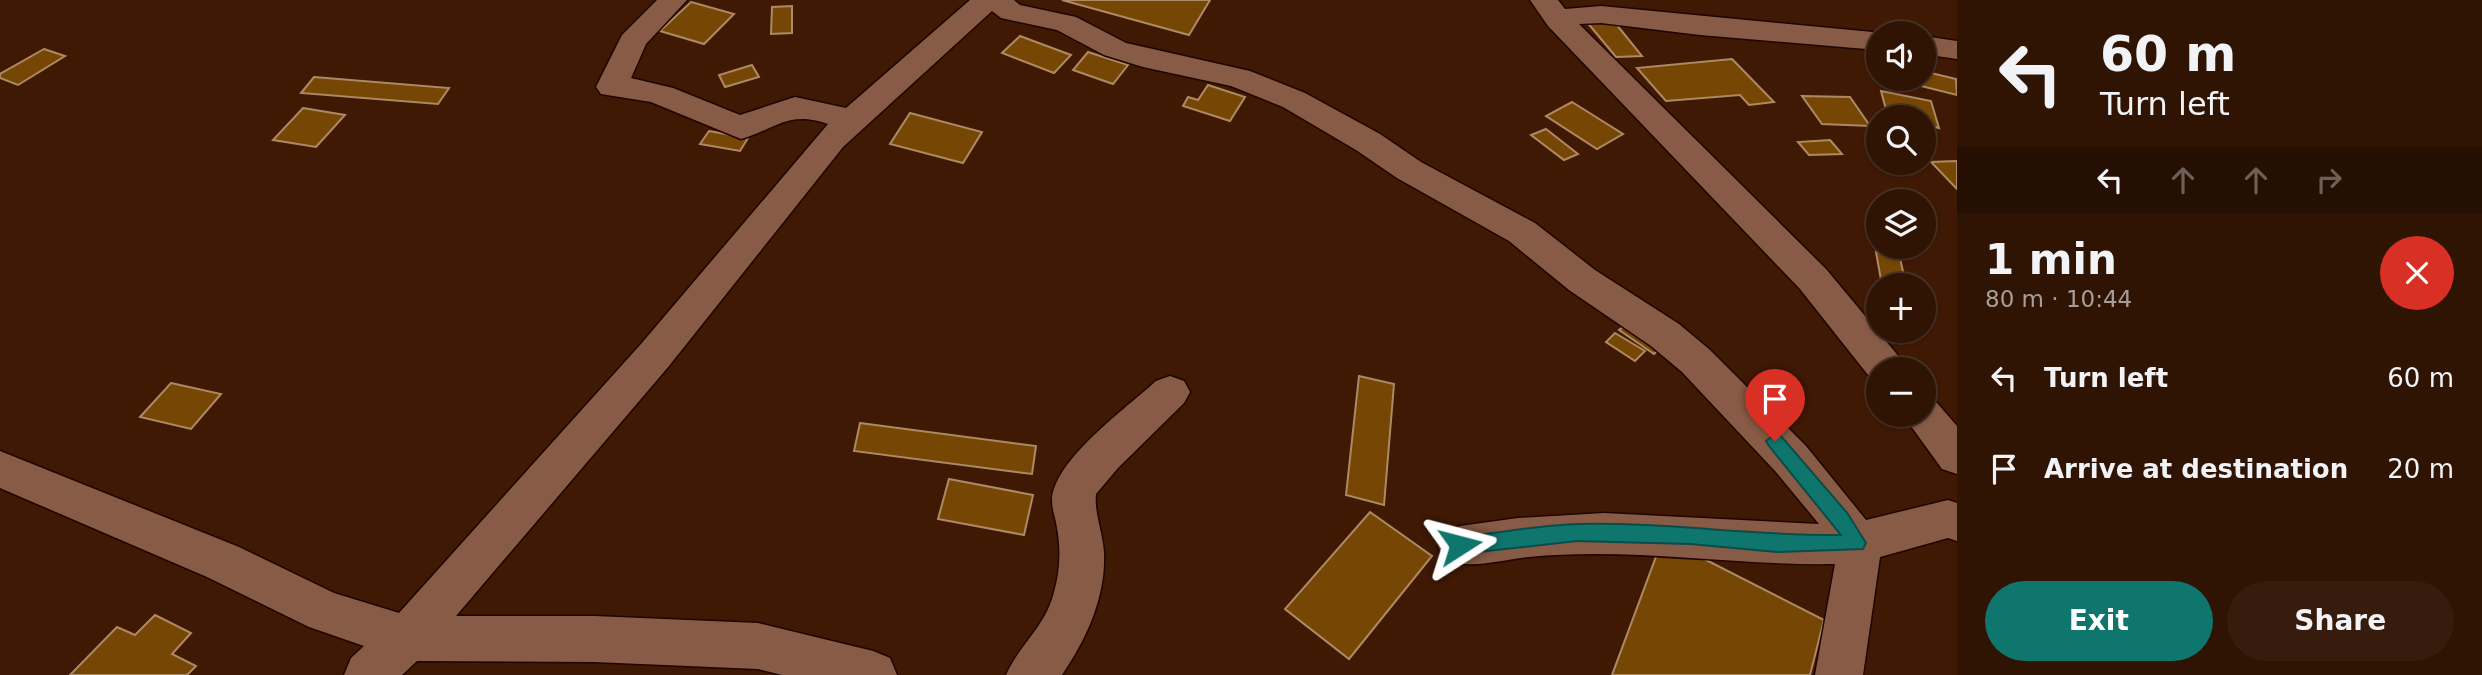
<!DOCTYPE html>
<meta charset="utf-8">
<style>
:root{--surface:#2f1303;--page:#371c0d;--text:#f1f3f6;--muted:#a79e9a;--line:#4a3225;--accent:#0f766e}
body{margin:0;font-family:"DejaVu Sans",sans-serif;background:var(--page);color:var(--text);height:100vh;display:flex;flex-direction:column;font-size:26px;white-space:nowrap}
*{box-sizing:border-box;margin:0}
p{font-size:23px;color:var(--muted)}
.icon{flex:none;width:38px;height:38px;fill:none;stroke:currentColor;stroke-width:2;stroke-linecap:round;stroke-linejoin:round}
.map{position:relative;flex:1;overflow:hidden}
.details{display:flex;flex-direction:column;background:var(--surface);width:525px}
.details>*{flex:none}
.guide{background:#2f1303;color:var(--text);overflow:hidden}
.tools{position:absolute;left:1866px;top:21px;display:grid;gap:14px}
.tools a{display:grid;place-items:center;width:70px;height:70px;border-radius:50%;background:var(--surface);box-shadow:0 2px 5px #0004,0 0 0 2px var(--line);font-size:35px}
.pin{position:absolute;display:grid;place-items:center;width:60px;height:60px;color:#fff;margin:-72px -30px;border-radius:50% 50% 50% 0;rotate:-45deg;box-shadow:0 0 7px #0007}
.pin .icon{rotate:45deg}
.me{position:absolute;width:77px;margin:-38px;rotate:81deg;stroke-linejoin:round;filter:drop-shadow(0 0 5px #0008)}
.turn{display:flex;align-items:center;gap:24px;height:147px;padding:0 28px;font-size:32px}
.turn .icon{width:91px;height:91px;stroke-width:2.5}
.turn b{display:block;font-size:49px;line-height:60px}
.lanes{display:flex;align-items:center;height:66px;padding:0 28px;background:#0003;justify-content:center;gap:35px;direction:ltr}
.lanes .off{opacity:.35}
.round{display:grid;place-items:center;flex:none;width:74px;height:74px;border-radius:37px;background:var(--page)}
.head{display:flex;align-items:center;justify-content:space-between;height:119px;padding:0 28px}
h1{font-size:42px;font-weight:700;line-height:52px}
.primary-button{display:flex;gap:14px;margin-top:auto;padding:14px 28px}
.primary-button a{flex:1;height:80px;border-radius:42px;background:var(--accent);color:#fff;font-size:28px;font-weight:700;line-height:80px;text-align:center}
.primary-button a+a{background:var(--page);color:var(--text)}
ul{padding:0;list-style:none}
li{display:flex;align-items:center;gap:21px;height:91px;padding:0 28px}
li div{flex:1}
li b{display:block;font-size:26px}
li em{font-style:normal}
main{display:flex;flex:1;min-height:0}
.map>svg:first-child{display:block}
.building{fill:#764704;stroke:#ad8964;stroke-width:2}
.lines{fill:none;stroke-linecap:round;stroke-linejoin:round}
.minor-casing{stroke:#200500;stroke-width:3}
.minor{fill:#875b45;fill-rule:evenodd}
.route{fill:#0f766e;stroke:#0a4d48;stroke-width:2}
</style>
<main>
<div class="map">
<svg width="1957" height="675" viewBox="0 0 1957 675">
<rect width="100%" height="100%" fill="#3f1904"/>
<g class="building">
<path d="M1062,0H1210L1189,35Z"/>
<path d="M691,2L734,14L704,44L660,31Z"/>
<path d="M792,6V33L771,34L772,7Z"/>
<path d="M1612,19L1642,56L1616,57L1586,21Z"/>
<path d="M1020,36L1071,55L1054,73L1002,53Z"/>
<path d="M44,49L65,56L18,85L0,78V74Z"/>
<path d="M1088,52L1128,65L1113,84L1073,70Z"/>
<path d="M1732,59L1774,102L1749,105L1740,95L1666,101L1637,68Z"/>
<path d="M752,65L759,77L725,87L719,75Z"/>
<path d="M1923,71L1956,79L1957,95L1905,82V79H1923Z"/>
<path d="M314,77L449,88L438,104L301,93Z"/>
<path d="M1208,85L1245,97L1230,121L1183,106L1188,97L1198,100Z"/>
<path d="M1881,91L1931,101L1939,128L1923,124V117H1888Z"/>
<path d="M1802,96L1850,97L1870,126L1822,124Z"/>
<path d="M1572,102L1623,134L1597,149L1546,116Z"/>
<path d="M303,108L345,115L316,147L273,140Z"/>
<path d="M910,113L982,132L963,163L890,144Z"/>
<path d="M1546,129L1578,154L1564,160L1531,135Z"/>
<path d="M709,131L748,138L740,151L700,144Z"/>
<path d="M1830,140L1842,154L1809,155L1798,142Z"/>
<path d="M1957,161V189L1931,162Z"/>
<path d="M1876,252L1900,258L1906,285L1881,280Z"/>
<path d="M1631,321L1665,344L1654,354L1619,330Z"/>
<path d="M1615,333L1645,351L1635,361L1606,342Z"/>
<path d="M1359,376L1394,384L1384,505L1346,495Z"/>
<path d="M171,383L221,394L191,429L140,417Z"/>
<path d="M860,423L1036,446L1032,474L854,451Z"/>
<path d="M949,479L1033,495L1024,535L938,519Z"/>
<path d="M1370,512L1432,556L1349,659L1285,609Z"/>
<path d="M1663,538L1824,620L1810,675H1612Z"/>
<path d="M155,615L191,633L172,654L196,666L187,675H70L117,627L135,635Z"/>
</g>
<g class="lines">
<g class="minor-casing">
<g id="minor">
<path d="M657,0H687L646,44L631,78L673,88L740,115L795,97L846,108L970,0H1014L1020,5L1076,17L1126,43L1250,71L1305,93L1380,134L1421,162L1535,223L1595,270L1679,324L1710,350L1806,446L1866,520L1948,500L1957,503V541L1948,538L1880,557L1863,675H1815L1835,564C1733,566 1632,547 1529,557C1501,560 1470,570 1444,560L1438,546L1444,532L1460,526L1518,518L1604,513L1819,524L1776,472L1682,372L1651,346L1569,290L1509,241L1397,178L1356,150L1283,107L1231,86L1143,67L1104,55L1057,30L1001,18L992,11L843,147L669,366L456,616H594L758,623L873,651L890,658L897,675H782L758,669L594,662L417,661L402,675H344L351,658L364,646L309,627L207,577L0,488V451L239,547L334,593L399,613L641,344L828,124C788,110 776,129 741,139L651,102L601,94L596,87L622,35Z"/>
<path d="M1530,0H1558L1565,9L1601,6L1883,33H1878V50L1700,35L1601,23L1579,24L1826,269L1900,358L1906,369H1878V382L1872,380L1800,289L1548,26Z"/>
<path d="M1923,36L1957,41V59L1923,54Z"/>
<path d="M1170,376L1184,381L1190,392L1184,403L1118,468L1096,494C1094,513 1103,533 1104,553C1106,597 1086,640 1062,675H1006C1019,645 1046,626 1054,592C1060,572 1061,549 1057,528C1056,519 1052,510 1052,501C1052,461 1128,407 1156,381Z"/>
<path d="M1923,398L1937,403L1957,426V474L1942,469L1903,415H1923Z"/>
</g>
</g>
<use href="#minor" class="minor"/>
</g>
<path class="route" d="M1775,434L1781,436L1848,514L1866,543L1863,549L1777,552L1690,544L1577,541L1460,554L1454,551L1451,545L1454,540L1460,537C1499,533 1539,525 1578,524C1666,522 1753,536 1841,535L1769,446L1766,441Z"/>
</svg>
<div class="tools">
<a><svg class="icon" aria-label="sound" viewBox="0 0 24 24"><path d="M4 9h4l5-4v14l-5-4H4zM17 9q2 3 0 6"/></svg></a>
<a><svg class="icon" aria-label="search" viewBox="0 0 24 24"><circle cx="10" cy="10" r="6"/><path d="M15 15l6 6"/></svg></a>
<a><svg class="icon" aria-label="layers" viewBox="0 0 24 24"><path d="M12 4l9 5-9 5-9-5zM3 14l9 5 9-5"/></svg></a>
<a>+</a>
<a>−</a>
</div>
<div class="pin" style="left:1775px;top:441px;background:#d93025"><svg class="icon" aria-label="arrive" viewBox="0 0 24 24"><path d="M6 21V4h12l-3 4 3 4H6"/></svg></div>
<svg class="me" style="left:1460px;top:545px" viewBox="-20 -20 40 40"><path d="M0-17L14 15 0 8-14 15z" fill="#0f766e" stroke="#fff" stroke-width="4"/></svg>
</div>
<section class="details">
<div class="guide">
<div class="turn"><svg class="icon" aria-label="left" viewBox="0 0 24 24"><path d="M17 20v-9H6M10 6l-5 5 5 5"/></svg><div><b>60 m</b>Turn left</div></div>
<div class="lanes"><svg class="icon" aria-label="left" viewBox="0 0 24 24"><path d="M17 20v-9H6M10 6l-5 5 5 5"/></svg><svg class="icon off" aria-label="ahead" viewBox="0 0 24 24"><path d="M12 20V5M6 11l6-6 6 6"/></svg><svg class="icon off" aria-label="ahead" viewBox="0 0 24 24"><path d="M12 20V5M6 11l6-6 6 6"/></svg><svg class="icon off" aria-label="right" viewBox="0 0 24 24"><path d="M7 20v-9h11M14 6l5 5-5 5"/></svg></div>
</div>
<div class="head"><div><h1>1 min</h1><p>80 m · 10:44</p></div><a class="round" style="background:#d93025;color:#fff"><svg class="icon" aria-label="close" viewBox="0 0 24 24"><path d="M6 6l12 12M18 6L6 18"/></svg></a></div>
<ul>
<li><svg class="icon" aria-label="left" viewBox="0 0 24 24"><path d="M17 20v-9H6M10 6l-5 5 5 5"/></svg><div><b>Turn left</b></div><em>60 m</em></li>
<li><svg class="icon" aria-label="arrive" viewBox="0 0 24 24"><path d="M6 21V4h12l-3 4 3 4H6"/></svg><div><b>Arrive at destination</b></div><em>20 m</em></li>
</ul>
<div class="primary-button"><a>Exit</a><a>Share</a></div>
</section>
</main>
